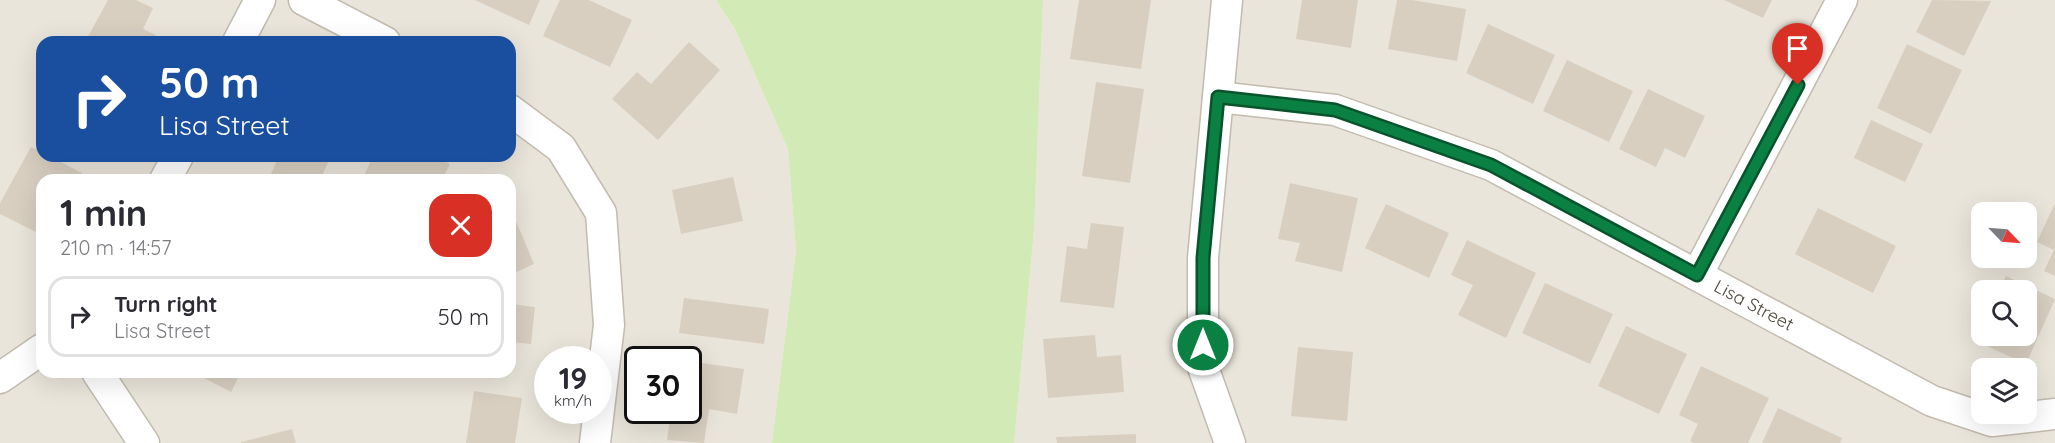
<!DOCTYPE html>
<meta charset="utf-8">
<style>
:root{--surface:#fff;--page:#f7f7f7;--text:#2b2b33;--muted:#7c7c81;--line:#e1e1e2}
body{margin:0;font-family:Quicksand,sans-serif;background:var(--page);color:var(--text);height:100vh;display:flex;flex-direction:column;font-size:22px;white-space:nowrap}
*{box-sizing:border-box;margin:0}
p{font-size:20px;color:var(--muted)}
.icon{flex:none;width:33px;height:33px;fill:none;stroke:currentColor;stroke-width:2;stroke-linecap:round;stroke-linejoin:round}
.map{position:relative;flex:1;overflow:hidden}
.side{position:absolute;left:36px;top:174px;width:480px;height:204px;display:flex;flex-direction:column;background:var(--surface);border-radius:18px;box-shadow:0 6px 24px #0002}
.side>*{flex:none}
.hud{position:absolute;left:36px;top:36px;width:480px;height:126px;border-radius:18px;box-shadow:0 6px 24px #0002;background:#1a4fa0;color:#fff;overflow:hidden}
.needle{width:39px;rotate:115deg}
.tools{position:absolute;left:1971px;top:202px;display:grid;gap:12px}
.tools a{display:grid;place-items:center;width:66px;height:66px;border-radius:12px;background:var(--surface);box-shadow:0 6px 24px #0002;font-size:30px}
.speed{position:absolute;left:534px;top:346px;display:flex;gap:12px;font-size:30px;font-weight:700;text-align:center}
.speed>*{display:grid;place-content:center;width:78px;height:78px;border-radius:50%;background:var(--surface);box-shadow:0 6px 24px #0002;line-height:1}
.speed small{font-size:15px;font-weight:400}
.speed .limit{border:3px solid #111;border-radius:9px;background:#fff;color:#111}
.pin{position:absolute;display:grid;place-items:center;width:51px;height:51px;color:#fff;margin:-62px -26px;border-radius:50% 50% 50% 0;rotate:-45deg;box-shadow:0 0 6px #0007}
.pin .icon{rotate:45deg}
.me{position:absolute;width:66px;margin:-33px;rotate:0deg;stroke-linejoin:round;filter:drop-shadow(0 0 4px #0008)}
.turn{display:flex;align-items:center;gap:21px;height:126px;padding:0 24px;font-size:27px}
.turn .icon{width:78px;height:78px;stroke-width:2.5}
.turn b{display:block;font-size:42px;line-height:51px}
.round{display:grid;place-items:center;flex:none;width:63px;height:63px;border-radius:18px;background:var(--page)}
.overview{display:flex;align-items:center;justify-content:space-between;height:102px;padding:0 24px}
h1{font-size:36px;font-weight:800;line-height:45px}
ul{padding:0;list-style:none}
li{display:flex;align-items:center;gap:18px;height:81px;margin:0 12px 9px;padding:0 12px;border:3px solid var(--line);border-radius:18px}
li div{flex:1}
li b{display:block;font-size:22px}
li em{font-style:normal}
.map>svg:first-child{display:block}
.residential{fill:#eae5da;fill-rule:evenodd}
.green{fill:#d2eab5}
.building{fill:#d8cfc1}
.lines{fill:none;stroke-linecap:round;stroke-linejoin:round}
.minor-casing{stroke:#c2bbae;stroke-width:33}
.minor{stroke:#fff;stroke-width:30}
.route-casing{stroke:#07532c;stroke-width:15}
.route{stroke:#0b8043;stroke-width:10}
.labels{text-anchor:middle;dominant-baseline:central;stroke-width:5;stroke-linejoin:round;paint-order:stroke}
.street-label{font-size:18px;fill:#4b4439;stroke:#fff}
</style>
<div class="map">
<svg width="2055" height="443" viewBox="0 0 2055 443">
<rect width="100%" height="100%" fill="#f6f3ec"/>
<g class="residential">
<path d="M0,0H716L735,29L788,149L796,251L772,443H0ZM42,42H510V156H42ZM42,180H510V372H42ZM548,360H598V411H548ZM638,360H688V411H638Z"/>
<path d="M1043,0H2055V443H1014L1034,230ZM1982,213H2026V258H1982ZM1982,291H2026V336H1982ZM1982,369H2026V414H1982Z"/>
</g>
<path class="green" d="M716,0H1043L1034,230L1014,443H772L796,251L788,149L735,29Z"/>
<g class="building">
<path d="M108,0H136L153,8L143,29L156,35L152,42H85Z"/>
<path d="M475,0H540L529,25Z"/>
<path d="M560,0H589L632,20L610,67L543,36Z"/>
<path d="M1079,0H1151L1141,69L1070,59Z"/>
<path d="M1302,0H1358L1351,48L1296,39Z"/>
<path d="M1397,0H1412L1466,9L1457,61L1388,49Z"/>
<path d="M1724,0H1772L1763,18Z"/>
<path d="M1932,0L1991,1L1964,56L1916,32Z"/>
<path d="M1488,24L1555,55L1533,104L1466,73Z"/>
<path d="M689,42L720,70L658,140L612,99L637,72L651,84Z"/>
<path d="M1907,44L1962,70L1931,134L1877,108Z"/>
<path d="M1567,60L1633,91L1609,142L1543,111Z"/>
<path d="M1096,82L1144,89L1130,183L1082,176Z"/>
<path d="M1648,89L1705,116L1685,158L1665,148L1656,167L1619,149Z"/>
<path d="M1871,120L1923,144L1905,182L1854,158Z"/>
<path d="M31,147L42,152V156H49L82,173L78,180H42V235L0,214V203Z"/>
<path d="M279,156H331L320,180H284L271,174Z"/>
<path d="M373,156H433L450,164L442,180H362Z"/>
<path d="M733,177L743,221L681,234L672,190Z"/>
<path d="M1290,183L1358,198L1342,272L1295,261L1300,243L1278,239Z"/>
<path d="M2055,203V276L2044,271L2054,250L2037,242Z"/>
<path d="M1386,204L1449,233L1429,278L1365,248Z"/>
<path d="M510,207L534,264L510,275Z"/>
<path d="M1818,208L1896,246L1873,293L1795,254Z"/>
<path d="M1091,223L1124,227L1114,308L1060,302L1067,246L1087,249Z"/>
<path d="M1467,240L1536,273L1506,338L1458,315L1473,285L1451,275Z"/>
<path d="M2006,276L2055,299L2026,364L1976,341L1982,328V336H2026V291H1999Z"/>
<path d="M1545,283L1613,314L1590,364L1522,333Z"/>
<path d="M684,298L769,309L764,344L679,333Z"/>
<path d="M510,304L535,307L531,344L510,342Z"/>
<path d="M1626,326L1687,354L1659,414L1598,386Z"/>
<path d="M1095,335L1097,357L1121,355L1124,392L1048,398L1043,339Z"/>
<path d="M1298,347L1353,352L1347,421L1291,416Z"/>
<path d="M688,361L744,369L737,414L709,409L704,443L667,440L671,411H688Z"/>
<path d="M1701,366L1769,398L1748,443H1694L1690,441L1698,424L1679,415Z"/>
<path d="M192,372H241L231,392Z"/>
<path d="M474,391L522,398L515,443H466Z"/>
<path d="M1778,408L1842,438L1840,443H1762Z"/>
<path d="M292,429L296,443H241V442Z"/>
<path d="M1136,434V443H1057L1056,437Z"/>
</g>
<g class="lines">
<g class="minor-casing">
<g id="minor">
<path d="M304,0L385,42"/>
<path d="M1227,0L1203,258V367L1230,443"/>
<path d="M238,42L260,0"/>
<path d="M1218,97L1335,110L1491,165L1932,401L1992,421L2055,414"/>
<path d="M510,110L561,148L601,213L609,325L595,443"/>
<path d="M165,180L178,156"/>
<path d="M1697,275L1842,0"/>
<path d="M97,372L144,443"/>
<path d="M0,378L42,349"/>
</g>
</g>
<use href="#minor" class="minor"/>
</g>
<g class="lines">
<g class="route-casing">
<path id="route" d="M1203,345V258L1218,97L1335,110L1491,165L1697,275L1798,85"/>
</g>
<use href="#route" class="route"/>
</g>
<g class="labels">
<g class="street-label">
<text transform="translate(1754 305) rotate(28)">Lisa Street</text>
</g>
</g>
</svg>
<div class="tools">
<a><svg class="needle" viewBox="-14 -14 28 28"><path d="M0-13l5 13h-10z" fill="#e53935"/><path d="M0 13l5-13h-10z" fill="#7c7c81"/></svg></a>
<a><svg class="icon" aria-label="search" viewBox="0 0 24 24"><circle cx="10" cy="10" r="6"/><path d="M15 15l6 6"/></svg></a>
<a><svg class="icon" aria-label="layers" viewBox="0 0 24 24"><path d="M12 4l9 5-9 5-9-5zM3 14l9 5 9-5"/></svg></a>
</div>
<div class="speed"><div>19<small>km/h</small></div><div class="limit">30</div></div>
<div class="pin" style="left:1798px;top:85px;background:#d93025"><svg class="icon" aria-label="arrive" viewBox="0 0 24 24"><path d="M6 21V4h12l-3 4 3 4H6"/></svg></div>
<svg class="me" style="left:1203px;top:345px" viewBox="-20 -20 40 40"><circle r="17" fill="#0b8043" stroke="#fff" stroke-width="3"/><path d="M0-11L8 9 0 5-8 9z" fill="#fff"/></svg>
<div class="hud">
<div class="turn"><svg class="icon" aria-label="right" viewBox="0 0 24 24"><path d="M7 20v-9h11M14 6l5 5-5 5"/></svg><div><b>50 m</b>Lisa Street</div></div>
</div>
<section class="side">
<div class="overview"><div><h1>1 min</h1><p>210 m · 14:57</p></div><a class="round" style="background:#d93025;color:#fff"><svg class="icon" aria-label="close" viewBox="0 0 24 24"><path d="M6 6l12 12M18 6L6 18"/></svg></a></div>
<ul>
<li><svg class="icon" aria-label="right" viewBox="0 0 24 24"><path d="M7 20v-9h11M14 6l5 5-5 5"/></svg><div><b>Turn right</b><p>Lisa Street</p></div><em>50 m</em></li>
</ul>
</section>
</div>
